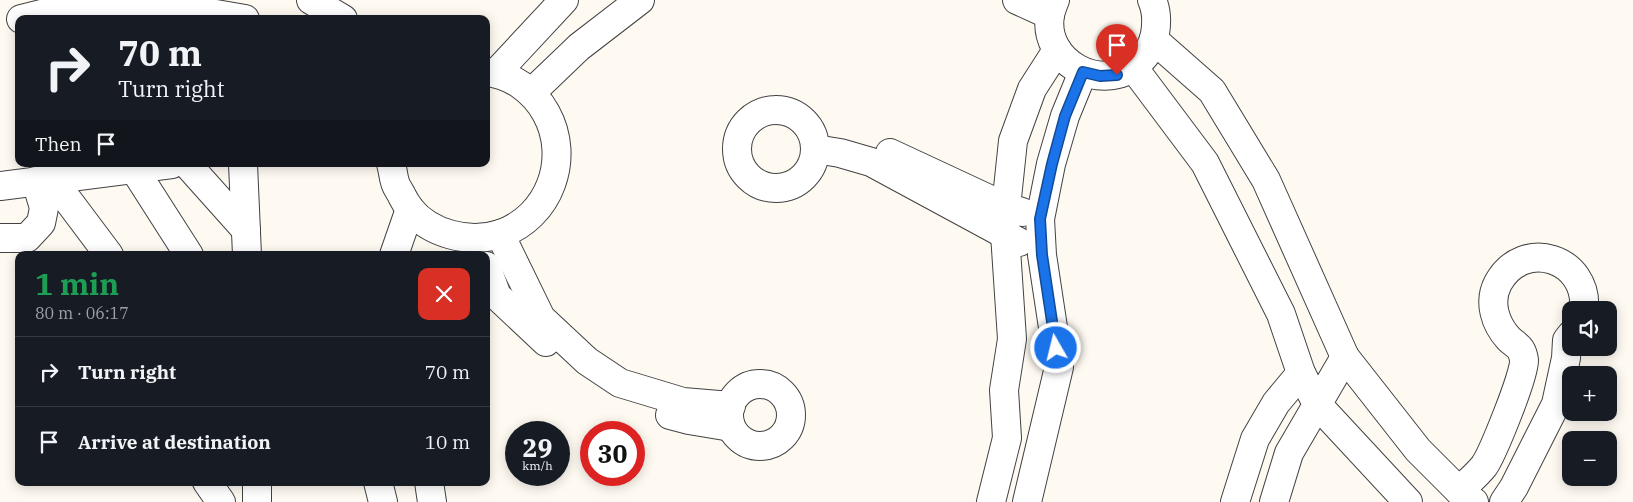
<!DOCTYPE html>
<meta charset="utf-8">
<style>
:root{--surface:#171b24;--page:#20242c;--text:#f1f3f6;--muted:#9ea1a6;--line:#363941}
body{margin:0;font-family:"IBM Plex Serif",serif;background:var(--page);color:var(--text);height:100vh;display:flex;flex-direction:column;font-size:19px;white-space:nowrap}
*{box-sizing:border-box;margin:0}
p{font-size:16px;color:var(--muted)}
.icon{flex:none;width:28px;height:28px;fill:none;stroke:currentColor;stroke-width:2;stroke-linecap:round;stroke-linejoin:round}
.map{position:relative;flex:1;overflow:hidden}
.details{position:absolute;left:15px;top:251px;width:475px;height:235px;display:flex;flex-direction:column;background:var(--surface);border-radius:10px;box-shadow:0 2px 12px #0003}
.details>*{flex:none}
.hud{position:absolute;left:15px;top:15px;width:475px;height:152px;border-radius:10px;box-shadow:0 2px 12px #0003;background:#171b24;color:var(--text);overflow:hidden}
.buttons{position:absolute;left:1562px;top:301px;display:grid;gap:10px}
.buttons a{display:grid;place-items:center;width:55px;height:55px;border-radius:10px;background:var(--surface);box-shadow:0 2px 12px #0003;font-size:25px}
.speed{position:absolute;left:505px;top:421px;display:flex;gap:10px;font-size:25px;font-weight:700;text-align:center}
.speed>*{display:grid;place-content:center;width:65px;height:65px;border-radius:50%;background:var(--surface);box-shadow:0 2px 12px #0003;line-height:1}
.speed small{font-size:12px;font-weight:400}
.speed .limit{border:8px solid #d22;background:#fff;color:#111}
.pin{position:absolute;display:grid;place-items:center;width:42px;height:42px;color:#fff;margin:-51px -21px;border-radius:50% 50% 50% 0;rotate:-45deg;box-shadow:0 0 5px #0007}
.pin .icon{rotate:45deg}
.me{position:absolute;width:55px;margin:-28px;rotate:352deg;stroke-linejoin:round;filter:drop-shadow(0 0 4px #0008)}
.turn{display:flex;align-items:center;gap:18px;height:105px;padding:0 20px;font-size:22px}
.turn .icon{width:65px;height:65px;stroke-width:2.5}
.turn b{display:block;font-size:35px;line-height:42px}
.then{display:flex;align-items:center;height:48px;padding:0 20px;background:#0003;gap:10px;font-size:19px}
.round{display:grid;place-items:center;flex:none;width:52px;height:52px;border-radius:10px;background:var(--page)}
.head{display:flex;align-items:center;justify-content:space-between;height:85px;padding:0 20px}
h1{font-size:30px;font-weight:700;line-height:38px;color:#1e9e55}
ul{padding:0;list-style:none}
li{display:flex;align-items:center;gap:15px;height:70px;padding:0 20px;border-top:1px solid var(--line)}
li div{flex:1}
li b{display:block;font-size:19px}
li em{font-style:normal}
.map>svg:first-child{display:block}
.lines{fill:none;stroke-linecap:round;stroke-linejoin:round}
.minor-casing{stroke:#424242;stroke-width:30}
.minor{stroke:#fff;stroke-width:28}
.route-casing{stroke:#114b97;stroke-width:12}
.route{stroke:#1a73e8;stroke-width:9}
</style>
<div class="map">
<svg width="1633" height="502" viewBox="0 0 1633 502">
<rect width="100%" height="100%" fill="#fefaf2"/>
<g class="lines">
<g class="minor-casing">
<g id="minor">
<path d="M311,0L343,19"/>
<path d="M1017,0L1050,15"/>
<path d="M1055,0C1053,5 1051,10 1050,15C1042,62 1102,95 1138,63C1147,55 1153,45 1155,34C1157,22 1157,11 1152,0"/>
<path d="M21,19L78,5L157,4L245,19"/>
<path d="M1154,40L1212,91L1266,180L1345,357L1418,450L1459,491L1474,502"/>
<path d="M1133,67L1205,163L1281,314L1301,373L1317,404L1408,502"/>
<path d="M496,73L564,0"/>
<path d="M531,93L579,47L640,0"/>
<circle cx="776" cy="149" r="39"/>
<path d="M815,149L840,153L871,162L1019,242"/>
<path d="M890,153L1006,207L1022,212"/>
<path d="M187,164L246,230"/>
<path d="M243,164L247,255"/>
<path d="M391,164C393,170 393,176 395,182C396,187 400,191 402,196C404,200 407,205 410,209C430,234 469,244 500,234C550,217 571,158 546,113C534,91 511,74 486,72"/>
<path d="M134,169L189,255"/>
<path d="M52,179L109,255"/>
<path d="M0,186L172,164"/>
<path d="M500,234L541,318L587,361L620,383L683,402L731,406"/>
<path d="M0,238H27L41,223L44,208L36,181"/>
<path d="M394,255L410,209"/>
<path d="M486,266L497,296L546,342"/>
<circle cx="760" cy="415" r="31"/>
<path d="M670,415L689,420L731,427"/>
<path d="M207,482L221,502"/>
<path d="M257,482V502"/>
<path d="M378,482L383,502"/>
<path d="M429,482L432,502"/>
<path d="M1459,491C1467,483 1477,475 1484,466C1492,455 1526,372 1524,360C1522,347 1518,347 1509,339C1495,324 1488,302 1498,283C1523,237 1589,258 1584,310"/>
<path d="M991,502L1007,438L1004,390L1012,339L1005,234L1006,207L1013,141L1032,89L1057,50"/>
<path d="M1027,502L1059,367L1042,255L1040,219L1051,164L1065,116L1083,72"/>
<path d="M1235,502L1255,439L1276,403L1301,373"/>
<path d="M1274,502L1289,453L1345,357"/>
<path d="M1504,502L1514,487L1556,404L1566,358L1567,340L1571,335"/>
</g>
</g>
<use href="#minor" class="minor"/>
</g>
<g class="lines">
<g class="route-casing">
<path id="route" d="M1056,348L1042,255L1040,219L1052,164L1065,116L1083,72L1100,76L1117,75"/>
</g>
<use href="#route" class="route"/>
</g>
</svg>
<div class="buttons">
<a><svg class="icon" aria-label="sound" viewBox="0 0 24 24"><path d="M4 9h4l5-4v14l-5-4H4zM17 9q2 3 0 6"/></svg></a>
<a>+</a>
<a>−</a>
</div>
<div class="speed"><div>29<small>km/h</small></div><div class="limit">30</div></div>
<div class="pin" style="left:1117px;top:75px;background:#d93025"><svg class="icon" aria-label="arrive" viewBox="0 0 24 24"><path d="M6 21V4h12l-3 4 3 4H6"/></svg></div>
<svg class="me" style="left:1056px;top:348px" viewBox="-20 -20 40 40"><circle r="17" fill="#1a73e8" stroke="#fff" stroke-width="3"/><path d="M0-11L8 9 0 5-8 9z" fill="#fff"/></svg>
<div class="hud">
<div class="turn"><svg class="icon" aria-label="right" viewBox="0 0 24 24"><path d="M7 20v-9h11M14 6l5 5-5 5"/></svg><div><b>70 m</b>Turn right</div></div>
<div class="then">Then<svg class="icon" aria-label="arrive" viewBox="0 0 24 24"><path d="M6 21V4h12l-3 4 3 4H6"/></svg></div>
</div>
<section class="details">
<div class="head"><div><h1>1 min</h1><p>80 m · 06:17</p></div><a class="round" style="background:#d93025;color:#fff"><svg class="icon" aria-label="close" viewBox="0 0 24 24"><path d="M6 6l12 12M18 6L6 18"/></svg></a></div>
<ul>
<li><svg class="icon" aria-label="right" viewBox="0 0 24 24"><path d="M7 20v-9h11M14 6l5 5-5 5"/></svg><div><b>Turn right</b></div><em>70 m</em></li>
<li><svg class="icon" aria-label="arrive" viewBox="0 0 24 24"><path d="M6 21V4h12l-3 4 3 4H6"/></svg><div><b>Arrive at destination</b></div><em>10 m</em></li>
</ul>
</section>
</div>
